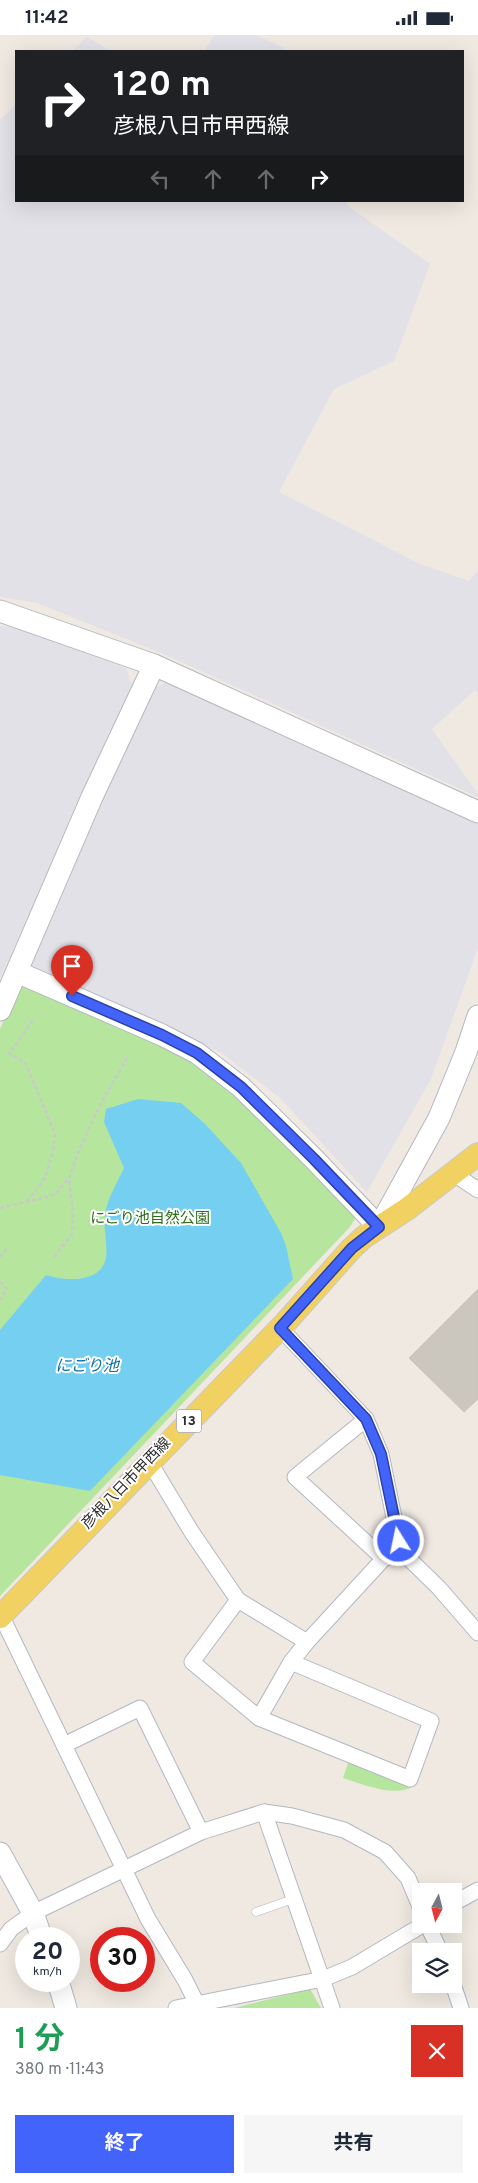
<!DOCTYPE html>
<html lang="ja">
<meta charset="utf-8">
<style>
:root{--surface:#fff;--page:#f6f6f7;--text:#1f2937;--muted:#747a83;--accent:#4264fb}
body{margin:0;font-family:Overpass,"Noto Sans JP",sans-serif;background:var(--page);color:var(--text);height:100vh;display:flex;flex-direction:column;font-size:19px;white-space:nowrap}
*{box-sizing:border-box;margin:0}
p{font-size:16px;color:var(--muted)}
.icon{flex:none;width:28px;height:28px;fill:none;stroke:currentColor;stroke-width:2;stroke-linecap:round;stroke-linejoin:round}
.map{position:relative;height:1973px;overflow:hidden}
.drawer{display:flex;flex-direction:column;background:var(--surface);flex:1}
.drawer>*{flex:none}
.guide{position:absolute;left:15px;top:15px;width:449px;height:152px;border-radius:0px;box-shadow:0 5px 20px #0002;background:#202124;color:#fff;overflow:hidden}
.needle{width:32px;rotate:187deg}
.fabs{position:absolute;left:412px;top:1848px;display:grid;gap:10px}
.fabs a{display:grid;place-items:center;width:50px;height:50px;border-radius:0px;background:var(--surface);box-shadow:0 5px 20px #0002;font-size:25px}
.speed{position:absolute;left:15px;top:1892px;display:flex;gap:10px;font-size:25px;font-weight:700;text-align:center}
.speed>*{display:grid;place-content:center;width:65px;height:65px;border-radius:50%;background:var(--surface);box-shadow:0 5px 20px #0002;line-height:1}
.speed small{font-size:12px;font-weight:400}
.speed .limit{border:8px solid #d22;background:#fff;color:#111}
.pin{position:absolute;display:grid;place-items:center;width:42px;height:42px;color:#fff;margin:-51px -21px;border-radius:50% 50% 50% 0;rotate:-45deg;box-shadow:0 0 5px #0007}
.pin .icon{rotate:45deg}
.me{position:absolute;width:55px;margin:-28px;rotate:350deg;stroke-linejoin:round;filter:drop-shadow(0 0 4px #0008)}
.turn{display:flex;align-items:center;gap:18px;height:105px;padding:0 15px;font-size:22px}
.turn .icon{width:65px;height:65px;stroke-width:2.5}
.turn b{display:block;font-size:35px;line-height:42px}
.lanes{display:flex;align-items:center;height:48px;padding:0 15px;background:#0003;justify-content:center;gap:25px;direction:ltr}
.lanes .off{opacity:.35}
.round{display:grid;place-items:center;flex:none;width:52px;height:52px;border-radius:0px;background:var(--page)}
.summary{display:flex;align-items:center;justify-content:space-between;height:85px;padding:0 15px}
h1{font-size:30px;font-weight:700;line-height:38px;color:#1e9e55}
.cta{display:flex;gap:10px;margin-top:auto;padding:10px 15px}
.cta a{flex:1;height:58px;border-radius:0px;background:var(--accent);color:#fff;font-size:20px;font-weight:700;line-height:58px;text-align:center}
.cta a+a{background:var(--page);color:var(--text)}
.status{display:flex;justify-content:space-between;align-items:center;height:35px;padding:0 25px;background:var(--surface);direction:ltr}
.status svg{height:14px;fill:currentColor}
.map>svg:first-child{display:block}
.industrial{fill:#e3e1e8}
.green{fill:#b6e59e}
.water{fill:#75cff0}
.building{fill:#cbc7bf;stroke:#cbc5ba}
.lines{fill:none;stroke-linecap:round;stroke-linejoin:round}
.lane-casing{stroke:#b4b7c1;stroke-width:9}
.street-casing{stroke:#b4b7c1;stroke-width:17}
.secondary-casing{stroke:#b4b7c1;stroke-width:23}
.primary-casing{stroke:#c9c9c9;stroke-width:24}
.path{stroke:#c9c9c9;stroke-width:2.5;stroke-dasharray:4 2.5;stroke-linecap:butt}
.lane{stroke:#fff;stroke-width:8}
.street{stroke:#fff;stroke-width:15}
.secondary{stroke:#fff;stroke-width:21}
.primary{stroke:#f2d163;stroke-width:22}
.route-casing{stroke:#2b41a3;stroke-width:12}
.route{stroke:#4264fb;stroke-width:9}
.labels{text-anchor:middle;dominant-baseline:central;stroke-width:4;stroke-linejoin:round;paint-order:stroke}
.shield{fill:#fff;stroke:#6d6d6d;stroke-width:1}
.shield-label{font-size:14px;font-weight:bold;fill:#2e2e2e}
.park-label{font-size:15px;fill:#2c6e1b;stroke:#fff}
.street-label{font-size:15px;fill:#2e2e2e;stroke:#fff}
.water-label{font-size:16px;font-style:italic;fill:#0d6fa3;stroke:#fff}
</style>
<div class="status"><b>11:42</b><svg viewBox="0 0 49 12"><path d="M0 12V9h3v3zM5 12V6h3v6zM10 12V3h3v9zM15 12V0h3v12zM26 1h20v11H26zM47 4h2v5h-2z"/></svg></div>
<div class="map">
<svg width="478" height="1973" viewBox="0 0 478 1973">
<rect width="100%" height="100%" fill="#efe9e1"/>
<g class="industrial">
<path d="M215,0H256L284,13L283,16H204Z"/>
<path d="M87,2L111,16H72Z"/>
<path d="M16,69V166H347L348,171L430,229L394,326L334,354L279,457L418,528L469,546L478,535V658L475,655L432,694L478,759V762L166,620L37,568L0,562V85Z"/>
<path d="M0,591L20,594L126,633L132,650L0,943Z"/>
<path d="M168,647L478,789V913L431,1044L367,1157L280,1063L222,1018L36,939L30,928L153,653Z"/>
</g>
<g class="green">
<path d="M26,948L183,1019L207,1034L354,1175L355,1184L349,1193L0,1561V994L17,956Z"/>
<path d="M349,1725L415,1750C397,1764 362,1749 343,1743Z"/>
<path d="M310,1954L321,1973H234Z"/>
</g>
<path class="water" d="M138,1064L181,1068L204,1088L241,1128L281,1198L286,1211L293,1244L90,1456L0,1440V1295L46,1240C64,1246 101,1249 106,1223C108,1209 103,1194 105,1180C107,1164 117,1148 124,1133L104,1087L106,1074Z"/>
<path class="building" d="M478,1254V1364L464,1377L409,1323Z"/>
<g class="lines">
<g class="lane-casing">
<path id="lane" d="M256,1877L293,1864"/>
</g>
<g class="street-casing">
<g id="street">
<path d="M454,1139L478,1155"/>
<path d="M366,1384L295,1442L384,1524"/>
<path d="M149,1426L191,1496L238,1565L307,1607"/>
<path d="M396,1511L439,1553L478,1598"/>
<path d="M238,1565L192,1627L259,1683L410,1744L431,1686L291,1627"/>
<path d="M1,1580L148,1884L185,1945L199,1973"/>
<path d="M259,1683L291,1627L307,1607L399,1507L381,1419L366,1384L280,1293"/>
<path d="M64,1710L140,1673L201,1797"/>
<path d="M264,1777L332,1973"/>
<path d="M454,1868L478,1855"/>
<path d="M427,1889L440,1916"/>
<path d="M0,1909L11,1894L33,1878L201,1797L264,1777L292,1781L344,1795L385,1817L408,1843L421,1874"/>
<path d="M453,1949L461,1973"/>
<path d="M176,1973L323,1944L352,1932L424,1889"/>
</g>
</g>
<g class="secondary-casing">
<g id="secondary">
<path d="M0,576L154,630L478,777"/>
<path d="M17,937L162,1000L197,1018L241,1052L314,1124L379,1192L439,1083L466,1017L478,981"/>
<path d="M0,975L92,762L154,630"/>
<path d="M0,1818L33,1878L42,1904"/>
<path d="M58,1946L66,1973"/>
</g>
</g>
<g class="primary-casing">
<path id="primary" d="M0,1582L286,1287L352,1213L364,1202L407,1174L478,1119"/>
</g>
<g class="path">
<path d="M27,1167L45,1143L53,1117L55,1099L25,1027L9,1019L33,985"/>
<path d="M0,1173L54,1160L69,1144L78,1118L100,1070L127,1023"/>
<path d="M0,1222L8,1212"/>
<path d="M54,1222L72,1199L73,1178L69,1144"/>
<path d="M0,1247L7,1254L0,1265"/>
</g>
<use href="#lane" class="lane"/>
<use href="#street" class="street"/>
<use href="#secondary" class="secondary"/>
<use href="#primary" class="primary"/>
</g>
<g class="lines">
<g class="route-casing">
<path id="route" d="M72,961L162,1000L197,1018L241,1052L314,1124L379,1192L352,1213L280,1293L366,1384L381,1419L399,1506"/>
</g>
<use href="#route" class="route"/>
</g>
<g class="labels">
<rect class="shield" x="176.5" y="1374.5" width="25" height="23" rx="4"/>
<g class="shield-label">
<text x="189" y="1386">13</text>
</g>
<g class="park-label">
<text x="150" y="1184">にごり池自然公園</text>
</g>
<g class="street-label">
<text transform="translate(127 1449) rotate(-46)">彦根八日市甲西線</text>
</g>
<g class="water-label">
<text x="87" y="1332">にごり池</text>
</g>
</g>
</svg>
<div class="fabs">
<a><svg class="needle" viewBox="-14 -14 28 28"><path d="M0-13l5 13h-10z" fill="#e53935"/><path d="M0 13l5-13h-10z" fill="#747a83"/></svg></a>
<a><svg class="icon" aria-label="layers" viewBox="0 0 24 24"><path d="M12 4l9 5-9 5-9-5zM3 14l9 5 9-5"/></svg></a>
</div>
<div class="speed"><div>20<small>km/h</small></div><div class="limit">30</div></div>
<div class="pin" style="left:72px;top:961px;background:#d93025"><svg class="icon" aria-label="arrive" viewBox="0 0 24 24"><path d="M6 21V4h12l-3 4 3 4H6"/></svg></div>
<svg class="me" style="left:399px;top:1506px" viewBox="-20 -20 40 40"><circle r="17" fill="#4264fb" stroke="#fff" stroke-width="3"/><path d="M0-11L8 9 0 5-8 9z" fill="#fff"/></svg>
<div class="guide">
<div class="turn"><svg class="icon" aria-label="right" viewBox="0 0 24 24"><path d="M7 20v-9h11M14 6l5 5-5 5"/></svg><div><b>120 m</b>彦根八日市甲西線</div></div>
<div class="lanes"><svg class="icon off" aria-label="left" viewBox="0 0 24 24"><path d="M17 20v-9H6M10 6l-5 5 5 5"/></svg><svg class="icon off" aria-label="ahead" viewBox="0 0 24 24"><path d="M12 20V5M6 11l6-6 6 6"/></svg><svg class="icon off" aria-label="ahead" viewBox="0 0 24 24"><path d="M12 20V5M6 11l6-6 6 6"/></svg><svg class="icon" aria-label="right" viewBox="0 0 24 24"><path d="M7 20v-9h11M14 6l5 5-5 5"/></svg></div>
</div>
</div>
<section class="drawer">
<div class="summary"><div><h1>1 分</h1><p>380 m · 11:43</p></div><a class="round" style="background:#d93025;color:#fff"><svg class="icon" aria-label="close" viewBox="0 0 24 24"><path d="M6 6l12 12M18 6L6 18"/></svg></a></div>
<div class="cta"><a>終了</a><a>共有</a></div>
</section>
